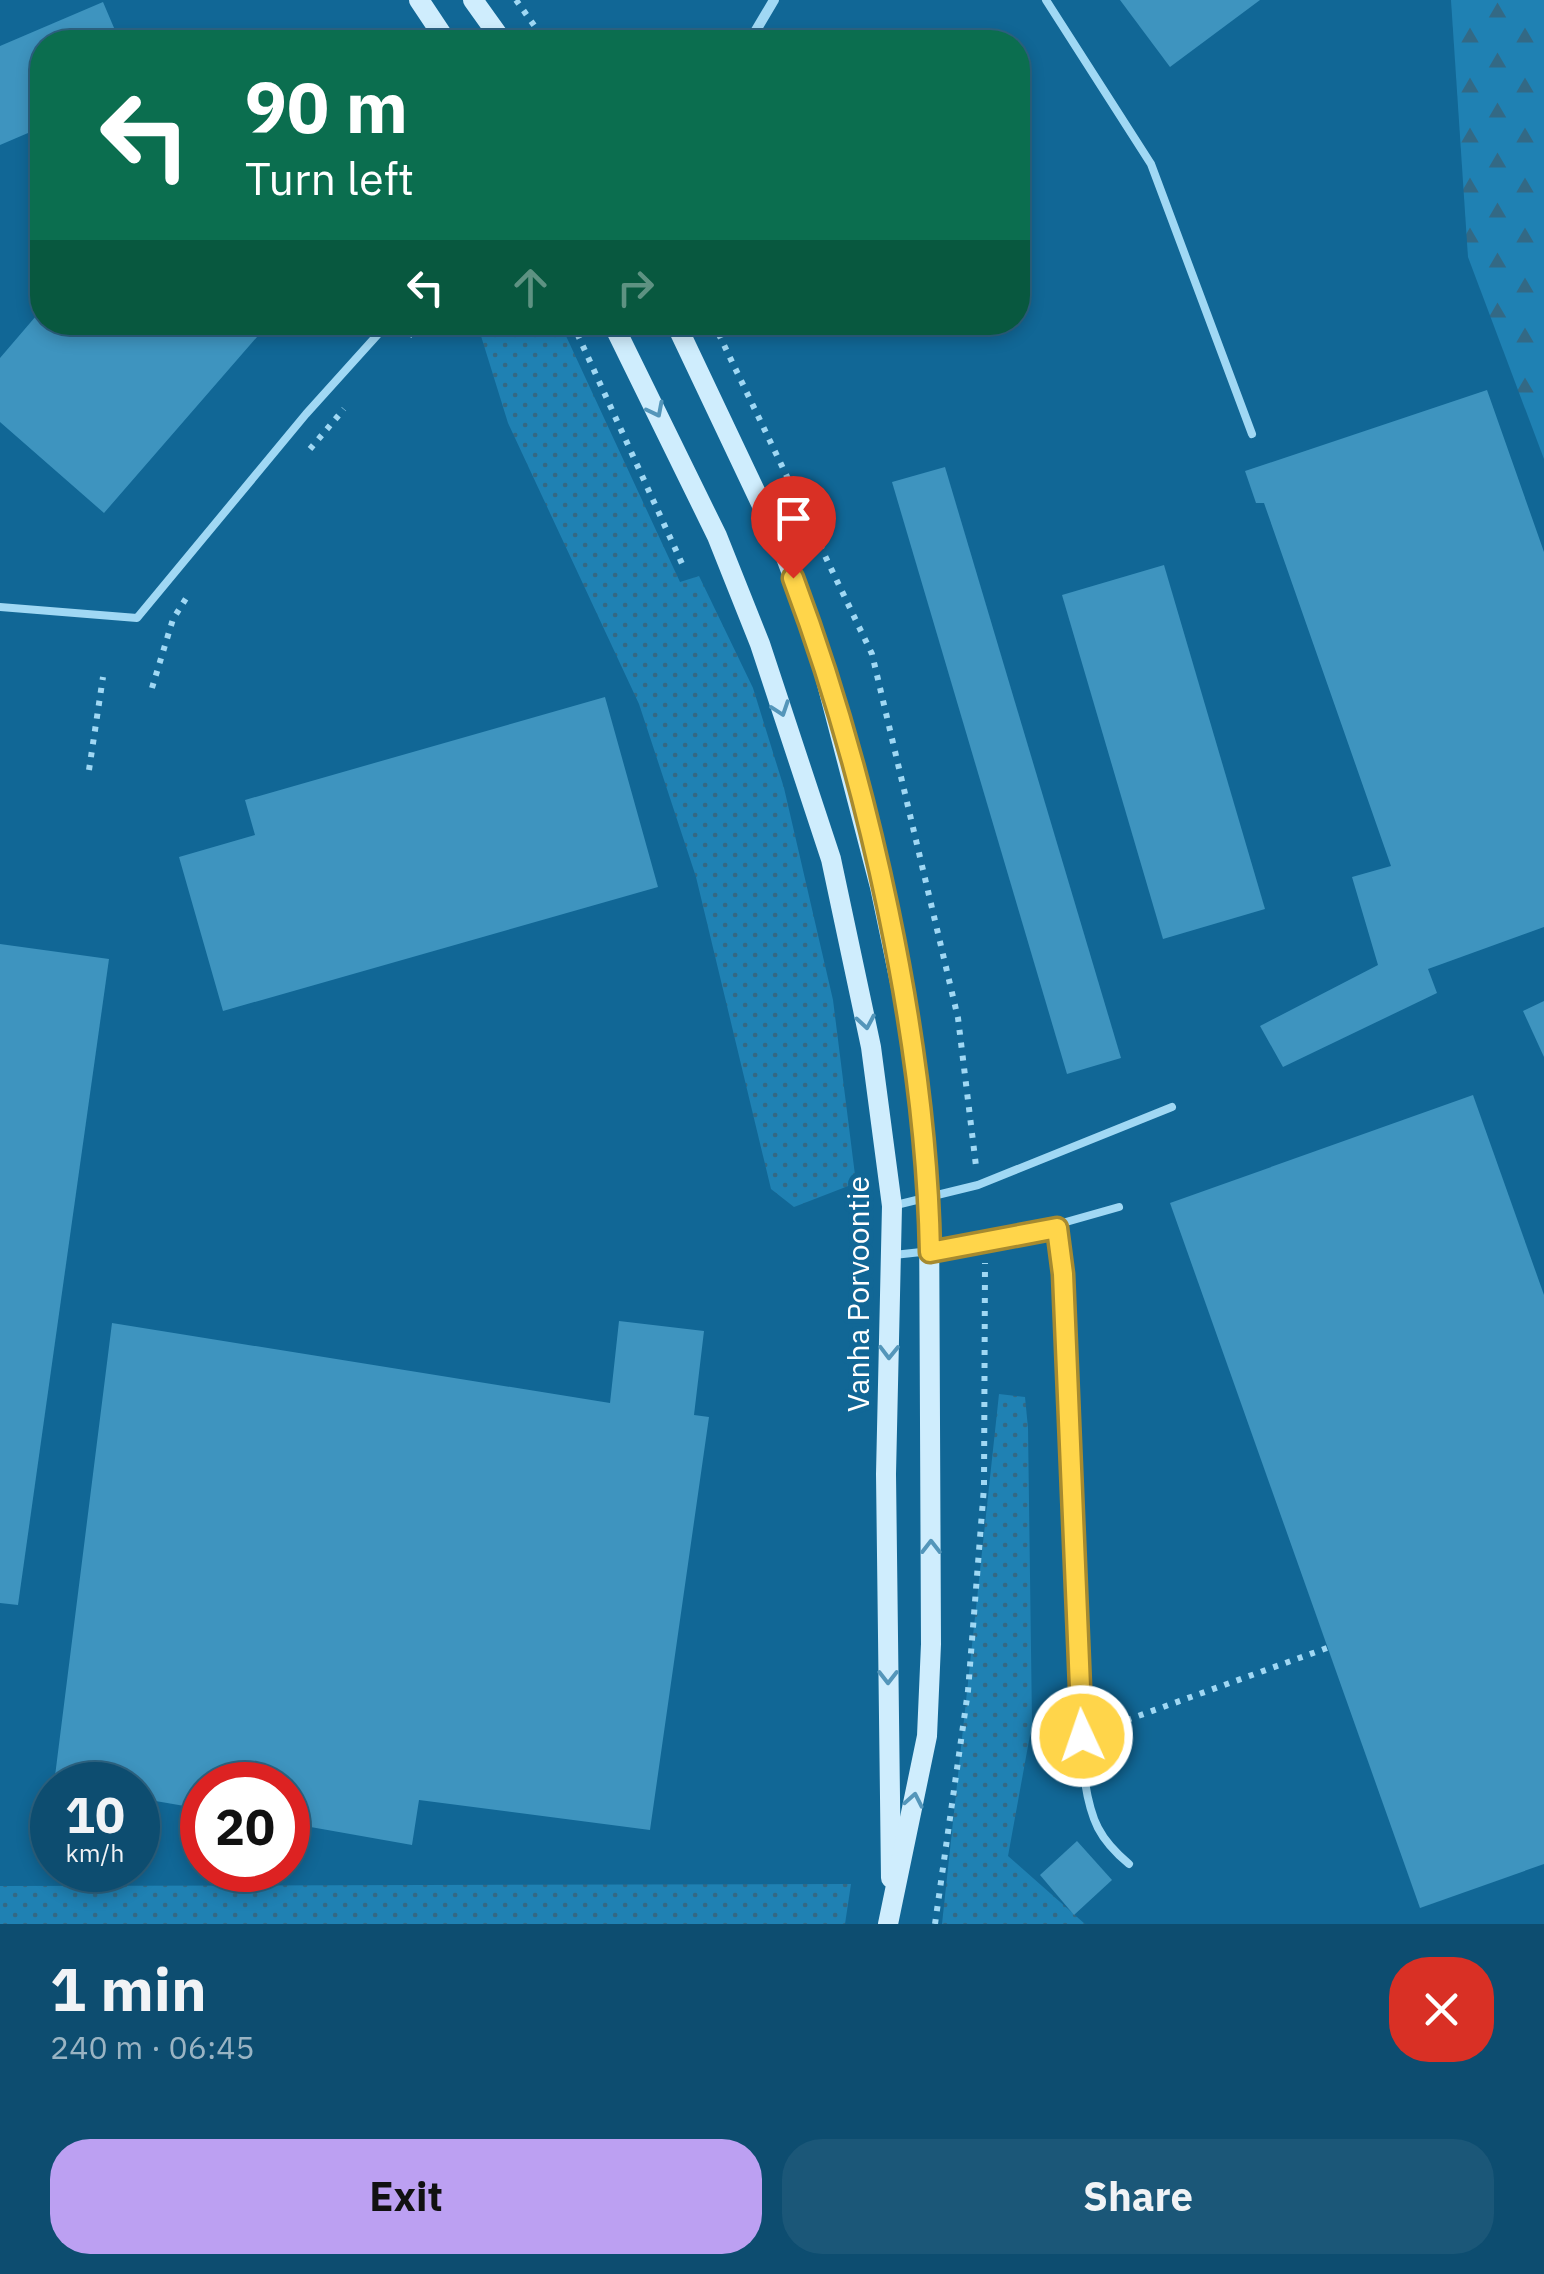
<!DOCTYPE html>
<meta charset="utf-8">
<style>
:root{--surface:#0d4d70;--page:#1b5778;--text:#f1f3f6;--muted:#9ab4c3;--line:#2d6483;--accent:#bca0f2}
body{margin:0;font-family:"IBM Plex Sans",sans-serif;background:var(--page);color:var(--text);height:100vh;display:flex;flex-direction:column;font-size:38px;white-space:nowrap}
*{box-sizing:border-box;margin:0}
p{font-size:32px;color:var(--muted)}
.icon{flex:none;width:55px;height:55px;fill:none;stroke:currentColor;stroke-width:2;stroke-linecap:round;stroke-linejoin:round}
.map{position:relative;height:1924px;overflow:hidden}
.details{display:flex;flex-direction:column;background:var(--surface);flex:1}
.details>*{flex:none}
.banner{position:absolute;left:30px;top:30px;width:1000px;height:305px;border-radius:40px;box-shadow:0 5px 15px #0003,0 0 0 2px var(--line);background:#0b6e4f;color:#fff;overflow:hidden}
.speed{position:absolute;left:30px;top:1762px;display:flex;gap:20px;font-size:50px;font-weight:700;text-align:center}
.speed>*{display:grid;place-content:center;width:130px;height:130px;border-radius:50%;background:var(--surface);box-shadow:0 5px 15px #0003,0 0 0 2px var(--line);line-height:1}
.speed small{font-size:25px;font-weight:400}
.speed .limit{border:15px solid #d22;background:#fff;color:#111}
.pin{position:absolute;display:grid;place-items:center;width:85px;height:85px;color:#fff;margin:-102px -42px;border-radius:50% 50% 50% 0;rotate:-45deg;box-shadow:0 0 10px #0007}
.pin .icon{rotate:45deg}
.me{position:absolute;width:110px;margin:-55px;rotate:357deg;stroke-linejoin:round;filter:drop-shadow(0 0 8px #0008)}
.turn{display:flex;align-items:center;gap:35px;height:210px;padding:0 50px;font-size:45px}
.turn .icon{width:130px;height:130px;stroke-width:2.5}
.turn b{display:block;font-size:70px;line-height:85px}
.lanes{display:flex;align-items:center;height:95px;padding:0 50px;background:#0003;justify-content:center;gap:50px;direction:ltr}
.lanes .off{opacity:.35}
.round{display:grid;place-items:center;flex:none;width:105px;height:105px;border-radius:40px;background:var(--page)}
.headline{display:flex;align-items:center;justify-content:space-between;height:170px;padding:0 50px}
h1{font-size:60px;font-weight:700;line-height:75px}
.cta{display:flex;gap:20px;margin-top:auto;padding:20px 50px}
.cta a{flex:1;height:115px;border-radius:40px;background:var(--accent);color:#111;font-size:40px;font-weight:700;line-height:115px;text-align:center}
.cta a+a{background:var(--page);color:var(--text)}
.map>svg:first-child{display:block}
.grass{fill:url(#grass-dots)}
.forest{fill:url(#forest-firs)}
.building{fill:#3e94bf}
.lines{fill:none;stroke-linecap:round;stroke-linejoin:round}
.path{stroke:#a0d8f4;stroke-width:6;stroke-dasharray:5 8;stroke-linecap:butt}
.lane{stroke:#a0d8f4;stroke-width:8}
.street{stroke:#a0d8f4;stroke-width:10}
.secondary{stroke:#cfedfd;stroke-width:20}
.oneway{stroke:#5496ba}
.route-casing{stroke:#a68a30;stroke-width:25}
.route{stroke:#ffd54a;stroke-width:18}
.labels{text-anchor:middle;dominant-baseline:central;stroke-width:10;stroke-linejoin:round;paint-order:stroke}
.street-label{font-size:30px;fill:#fff;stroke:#116796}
</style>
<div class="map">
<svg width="1544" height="1924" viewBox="0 0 1544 1924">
<defs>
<pattern id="grass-dots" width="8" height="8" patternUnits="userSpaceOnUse" patternTransform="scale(2.5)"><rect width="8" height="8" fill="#1f81b3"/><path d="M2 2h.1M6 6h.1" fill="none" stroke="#336985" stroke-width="1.8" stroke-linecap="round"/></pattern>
<pattern id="forest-firs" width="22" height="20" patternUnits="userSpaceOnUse" patternTransform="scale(2.5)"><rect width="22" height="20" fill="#1f81b3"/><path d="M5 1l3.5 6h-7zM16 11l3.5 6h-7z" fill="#336985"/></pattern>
</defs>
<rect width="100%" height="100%" fill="#116796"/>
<g class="grass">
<path d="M477,323H560L680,582L699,576L753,688L784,788L833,1000L856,1183L794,1207L771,1189L696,877L639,704L508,423Z"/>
<path d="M999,1394L1025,1397L1028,1428L1032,1724L1008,1856L1085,1924H942Z"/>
<path d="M851,1884L845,1924H0V1886Z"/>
</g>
<path class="forest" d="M1451,0H1544V459L1468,257Z"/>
<g class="building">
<path d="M1120,0H1260L1170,67Z"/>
<path d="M103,2L120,42H42V127L0,145V46Z"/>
<path d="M42,309V322H270L104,513L0,422V358Z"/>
<path d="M1487,390L1544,552V927L1428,969L1437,993L1283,1067L1260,1026L1378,965L1352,877L1391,866L1264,503H1256L1245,471Z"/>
<path d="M945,467L1121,1058L1067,1074L892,482Z"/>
<path d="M1164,565L1265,909L1163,939L1062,595Z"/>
<path d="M605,697L658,887L223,1011L179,857L255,835L245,800Z"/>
<path d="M0,944L109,959L18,1605L0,1603Z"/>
<path d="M1544,1001V1057L1523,1011Z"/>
<path d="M1473,1095L1544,1295V1864L1420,1908L1170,1203Z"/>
<path d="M619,1321L704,1331L694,1415L709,1417L650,1830L419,1800L412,1845L288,1823V1785H202V1809L138,1798V1785L54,1784L112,1323L610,1403Z"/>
<path d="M1077,1841L1112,1880L1074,1915L1040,1875Z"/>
</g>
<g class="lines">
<g class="path">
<path d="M516,0L546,42"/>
<path d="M572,322L684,568"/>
<path d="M713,322L872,654L958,1018L976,1166"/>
<path d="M409,336L421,322"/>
<path d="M310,449L344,409"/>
<path d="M152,688L173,619L190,592"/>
<path d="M89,770L103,677"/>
<path d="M1102,1729L1327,1648"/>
<path d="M935,1924L968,1691L984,1487L985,1263"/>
</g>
<g class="lane">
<path d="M1046,0L1151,164L1252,434"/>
<path d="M0,607L137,618L306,414L389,322"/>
<path d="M892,1206L978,1185L1172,1107"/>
<path d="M1057,1228L1063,1274L1085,1782C1091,1820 1099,1839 1129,1864"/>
<path d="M894,1255L985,1245L1119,1207"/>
</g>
<path class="street" d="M749,42L774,0"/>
<g class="secondary">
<path d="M419,0L447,42"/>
<path d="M473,0L503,42"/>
<path d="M612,322L717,536L760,644L831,859L871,1047L892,1206L886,1474L891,1878"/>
<path d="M675,322L784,552L813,630L880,887L906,1011L922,1121L929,1199L931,1644L927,1736L888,1924"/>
</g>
</g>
<defs><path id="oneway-chevron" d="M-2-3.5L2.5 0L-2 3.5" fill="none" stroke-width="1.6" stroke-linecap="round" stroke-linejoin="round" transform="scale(2.5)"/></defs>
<g class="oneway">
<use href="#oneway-chevron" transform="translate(656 410) rotate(63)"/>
<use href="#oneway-chevron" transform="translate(781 709) rotate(71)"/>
<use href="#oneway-chevron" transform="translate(866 1022) rotate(80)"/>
<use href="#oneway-chevron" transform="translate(889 1352) rotate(91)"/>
<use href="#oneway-chevron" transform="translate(931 1547) rotate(-90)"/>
<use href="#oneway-chevron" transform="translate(888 1677) rotate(90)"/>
<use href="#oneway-chevron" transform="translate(914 1800) rotate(-79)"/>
</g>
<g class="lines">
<g class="route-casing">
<path id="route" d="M793,578C868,778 926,1039 930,1252L1057,1228L1063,1274L1082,1736"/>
</g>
<use href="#route" class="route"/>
</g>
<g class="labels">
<g class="street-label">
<text transform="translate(857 1294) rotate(-90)">Vanha Porvoontie</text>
</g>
</g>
</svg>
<div class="speed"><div>10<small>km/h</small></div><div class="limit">20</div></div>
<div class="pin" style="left:793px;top:578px;background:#d93025"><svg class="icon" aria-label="arrive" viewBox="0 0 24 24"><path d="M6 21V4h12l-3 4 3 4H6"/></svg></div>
<svg class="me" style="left:1082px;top:1736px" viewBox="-20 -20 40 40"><circle r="17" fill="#ffd54a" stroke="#fff" stroke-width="3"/><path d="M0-11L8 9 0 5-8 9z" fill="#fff"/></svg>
<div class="banner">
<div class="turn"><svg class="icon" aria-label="left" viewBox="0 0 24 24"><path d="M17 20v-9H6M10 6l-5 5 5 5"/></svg><div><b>90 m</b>Turn left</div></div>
<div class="lanes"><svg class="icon" aria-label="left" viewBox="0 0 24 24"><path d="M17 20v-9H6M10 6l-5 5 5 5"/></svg><svg class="icon off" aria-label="ahead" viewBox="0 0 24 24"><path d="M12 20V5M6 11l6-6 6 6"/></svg><svg class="icon off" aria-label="right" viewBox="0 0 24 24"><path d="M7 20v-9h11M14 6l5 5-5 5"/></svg></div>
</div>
</div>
<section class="details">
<div class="headline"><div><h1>1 min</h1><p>240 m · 06:45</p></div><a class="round" style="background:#d93025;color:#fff"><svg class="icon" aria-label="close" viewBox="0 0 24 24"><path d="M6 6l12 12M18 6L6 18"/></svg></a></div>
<div class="cta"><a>Exit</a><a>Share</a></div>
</section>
